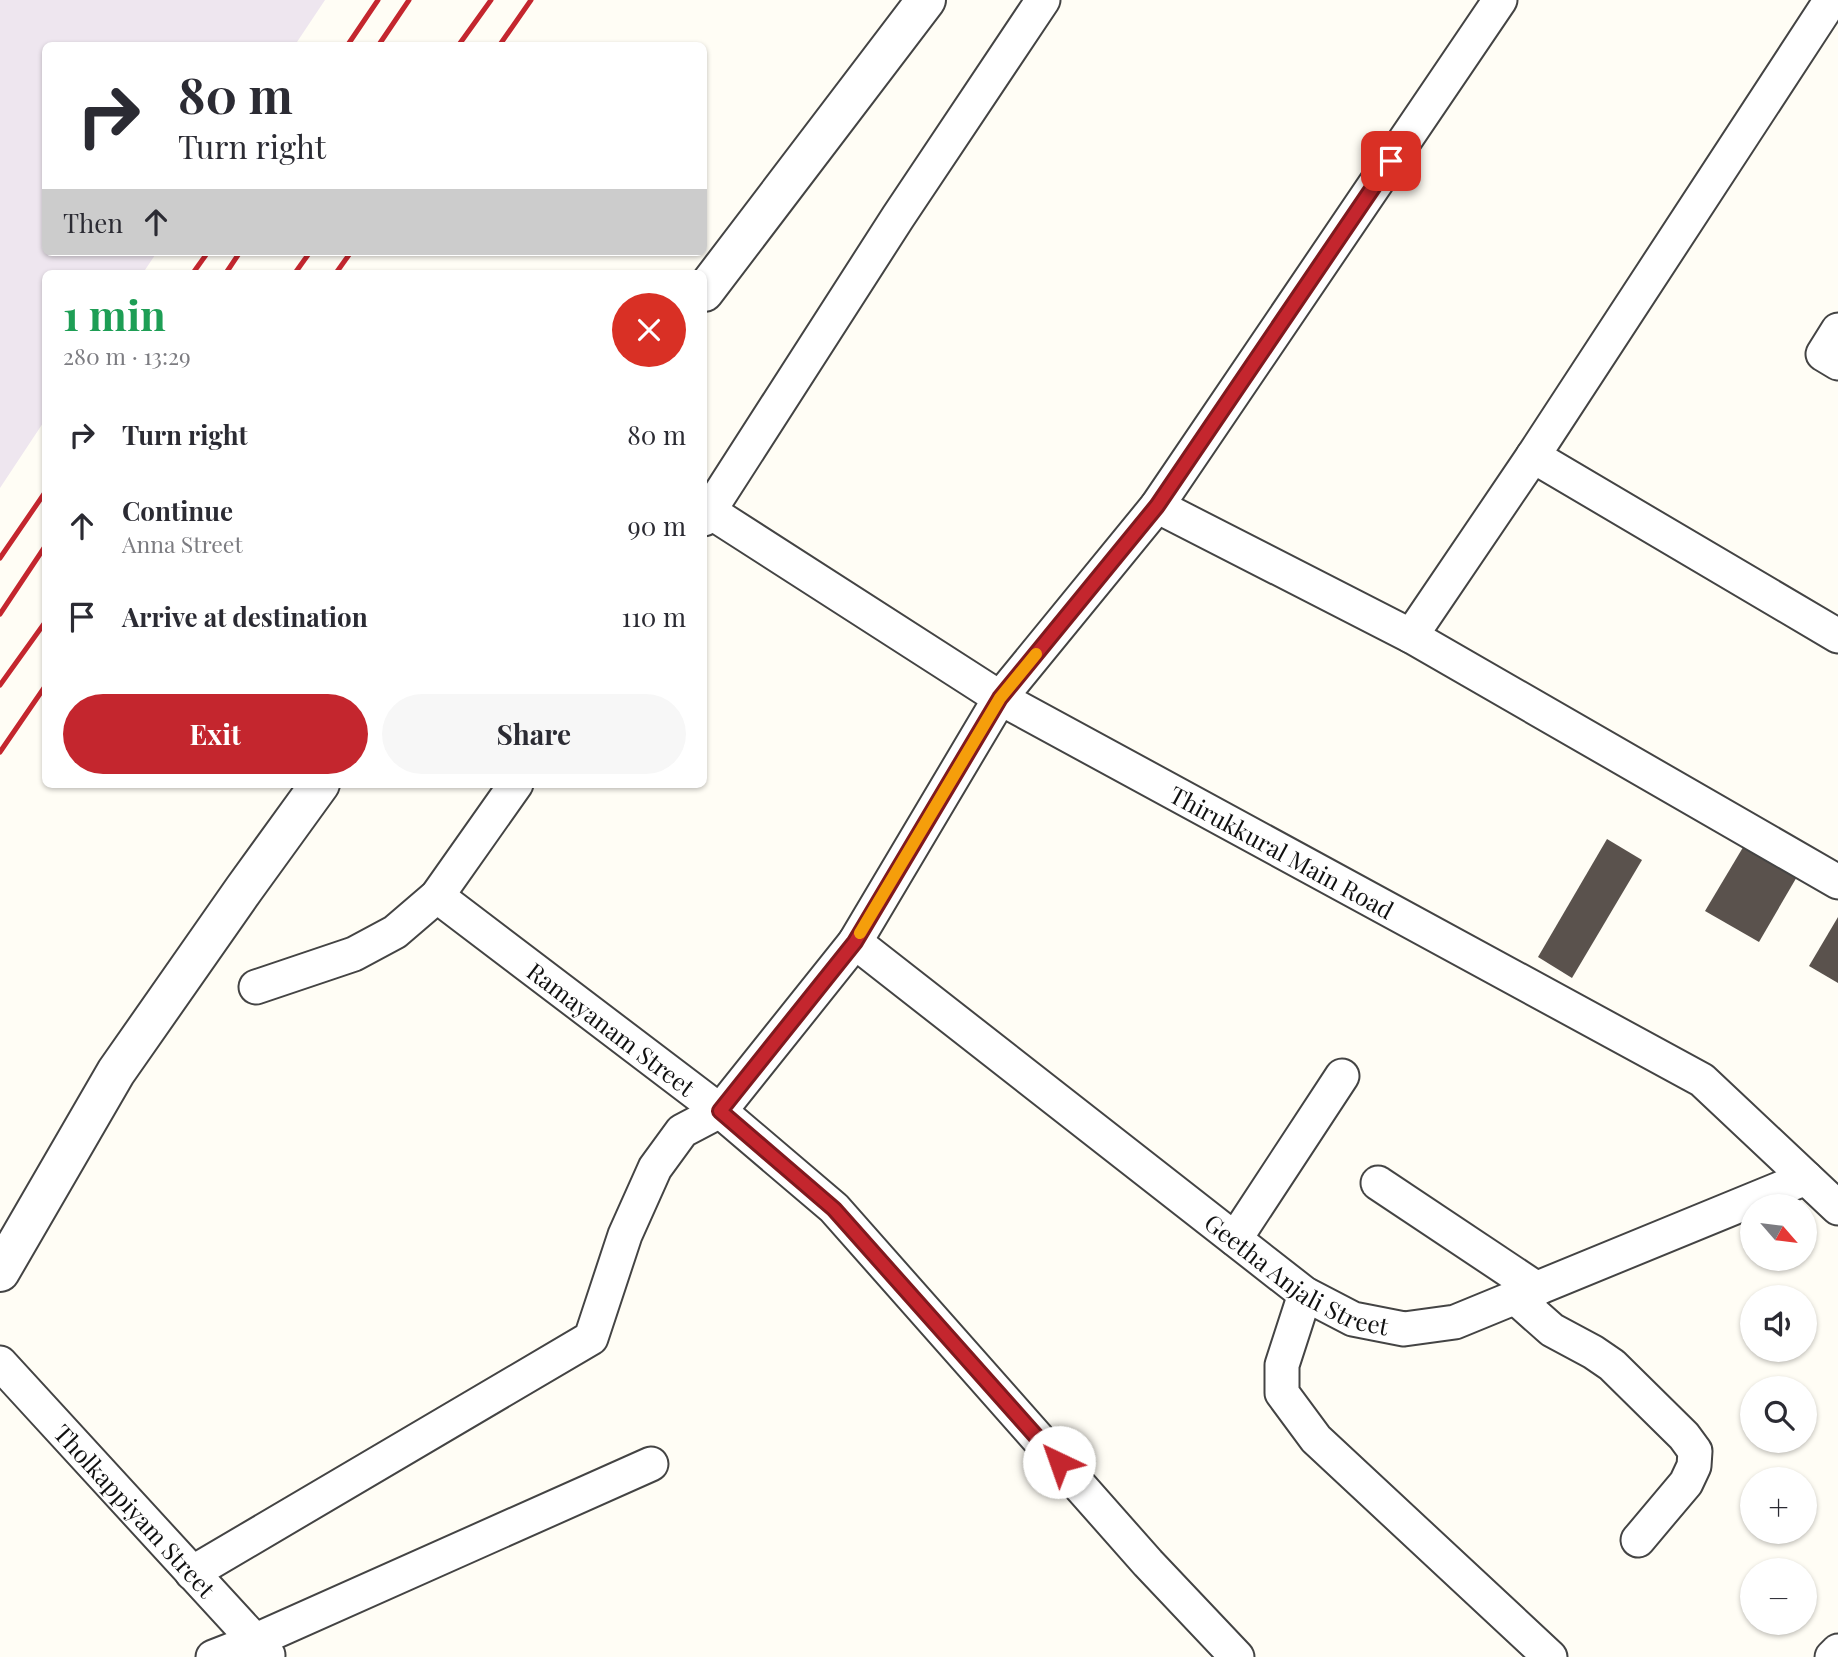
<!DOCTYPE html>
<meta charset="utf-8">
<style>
:root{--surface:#fff;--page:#f7f7f7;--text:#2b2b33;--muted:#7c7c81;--accent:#c4262e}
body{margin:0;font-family:"Playfair Display",serif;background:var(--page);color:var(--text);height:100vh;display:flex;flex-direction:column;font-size:26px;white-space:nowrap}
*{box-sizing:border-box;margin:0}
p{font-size:23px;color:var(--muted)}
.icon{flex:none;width:38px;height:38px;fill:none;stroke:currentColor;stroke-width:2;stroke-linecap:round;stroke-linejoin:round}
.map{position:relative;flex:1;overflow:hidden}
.sheet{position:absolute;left:42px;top:270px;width:665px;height:518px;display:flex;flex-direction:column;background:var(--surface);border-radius:10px;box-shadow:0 2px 5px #0004}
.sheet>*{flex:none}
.banner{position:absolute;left:42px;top:42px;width:665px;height:214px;border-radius:10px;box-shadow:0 2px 5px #0004;background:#fff;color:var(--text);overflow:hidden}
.needle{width:46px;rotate:118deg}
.controls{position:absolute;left:1740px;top:1194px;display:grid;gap:14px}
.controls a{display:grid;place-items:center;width:77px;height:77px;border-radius:50%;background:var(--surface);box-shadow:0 2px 5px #0004;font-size:35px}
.pin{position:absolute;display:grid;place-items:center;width:60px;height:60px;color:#fff;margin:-30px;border-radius:14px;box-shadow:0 4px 10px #0006}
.me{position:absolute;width:77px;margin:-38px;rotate:318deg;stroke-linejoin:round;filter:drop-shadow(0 0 5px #0008)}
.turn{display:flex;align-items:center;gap:24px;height:147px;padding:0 21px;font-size:32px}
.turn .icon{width:91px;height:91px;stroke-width:2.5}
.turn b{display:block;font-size:49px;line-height:60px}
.then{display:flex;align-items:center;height:66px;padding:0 21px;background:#0003;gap:14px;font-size:26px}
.round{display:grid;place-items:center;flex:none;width:74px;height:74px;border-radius:37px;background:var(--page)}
.headline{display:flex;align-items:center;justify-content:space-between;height:119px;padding:0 21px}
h1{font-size:42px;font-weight:700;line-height:52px;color:#1e9e55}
.cta{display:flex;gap:14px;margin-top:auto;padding:14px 21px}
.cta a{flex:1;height:80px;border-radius:42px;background:var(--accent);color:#fff;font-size:28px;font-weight:700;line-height:80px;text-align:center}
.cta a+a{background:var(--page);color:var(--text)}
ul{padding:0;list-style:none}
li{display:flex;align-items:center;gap:21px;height:91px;padding:0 21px}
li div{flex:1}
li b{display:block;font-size:26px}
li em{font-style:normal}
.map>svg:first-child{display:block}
.industrial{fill:#eee6ef}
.building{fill:#5a524d}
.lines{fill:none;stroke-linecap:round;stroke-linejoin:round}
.minor-casing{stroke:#444;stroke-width:37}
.tertiary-casing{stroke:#444;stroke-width:42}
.minor{stroke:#fff;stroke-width:33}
.tertiary{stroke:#fff;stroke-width:38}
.rail{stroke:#c4262e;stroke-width:5}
.route-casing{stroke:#7f191e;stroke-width:18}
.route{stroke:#c4262e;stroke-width:12}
.slow{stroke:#f59e0b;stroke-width:12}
.labels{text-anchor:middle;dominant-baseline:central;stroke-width:7;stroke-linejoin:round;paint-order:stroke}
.street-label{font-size:24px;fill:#111;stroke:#fff}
</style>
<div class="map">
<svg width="1838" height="1657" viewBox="0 0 1838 1657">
<rect width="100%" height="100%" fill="#fffdf5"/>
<path class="industrial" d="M0,0H325L295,45L46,46V252H157L143,273H46L45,420L0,488Z"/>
<g class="building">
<path d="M1607,839L1642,860L1572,978L1538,957Z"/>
<path d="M1745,844L1798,875L1759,942L1705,911Z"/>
<path d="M1838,917V983L1809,966Z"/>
</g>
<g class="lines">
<g class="minor-casing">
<g id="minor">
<path d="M1838,330L1823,354L1838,363"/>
<path d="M1533,456L1838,636"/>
<path d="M1157,506L1411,636L1838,882"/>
<path id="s1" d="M709,511L1000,698L1702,1080L1838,1208"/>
<path d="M704,519L898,217L1043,0"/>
<path d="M1411,636L1533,456L1831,0"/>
<path id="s2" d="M437,896L720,1111L834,1208L1148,1563L1237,1657"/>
<path id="s3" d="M855,942L1305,1294L1353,1319L1404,1329L1455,1322L1806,1178"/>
<path d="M256,987L354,954L395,932L437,896L516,784"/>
<path d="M1378,1183L1537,1289"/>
<path d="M1235,1239L1342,1076"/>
<path d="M1305,1294L1282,1365V1393L1316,1439L1550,1657"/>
<path d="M1516,1298L1552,1330L1593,1352L1612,1365L1684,1436L1695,1451L1694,1466L1686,1483L1638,1540"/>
<path id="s4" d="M0,1363L268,1655"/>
<path d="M192,1573L591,1338L625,1235L655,1168L682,1131L720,1111L855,942L1000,698L1157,506L1500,0"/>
<path d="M213,1657L254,1641L651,1464"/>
<path d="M1832,1657L1838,1651"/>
</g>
</g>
<g class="tertiary-casing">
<g id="tertiary">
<path d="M704,292L926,0"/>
<path d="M0,1272L116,1072L244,889L320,784"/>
</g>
</g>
<use href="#minor" class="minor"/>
<use href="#tertiary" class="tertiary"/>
<g class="rail">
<path d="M347,46L378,0"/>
<path d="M378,46L409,0"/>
<path d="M458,46L491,0"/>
<path d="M499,46L531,0"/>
<path d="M193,273L208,252"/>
<path d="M226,273L240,252"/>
<path d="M295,273L310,252"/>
<path d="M336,273L351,252"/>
<path d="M0,558L46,491"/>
<path d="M0,614L46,545"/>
<path d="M0,685L46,621"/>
<path d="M0,752L46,685"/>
</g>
</g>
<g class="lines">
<g class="route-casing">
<path id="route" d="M1059,1462L834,1209L720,1111L855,942L1000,698L1157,506L1391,161"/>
</g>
<use href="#route" class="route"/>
<path class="slow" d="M860,933L1000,698L1036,654"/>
</g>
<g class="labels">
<g class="street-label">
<text stroke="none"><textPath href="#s1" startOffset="667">Thirukkural Main Road</textPath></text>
<text stroke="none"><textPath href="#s2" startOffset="219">Ramayanam Street</textPath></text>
<text stroke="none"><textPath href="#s3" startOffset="555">Geetha Anjali Street</textPath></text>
<text stroke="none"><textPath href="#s4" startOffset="200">Tholkappiyam Street</textPath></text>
</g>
</g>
</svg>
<div class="controls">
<a><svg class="needle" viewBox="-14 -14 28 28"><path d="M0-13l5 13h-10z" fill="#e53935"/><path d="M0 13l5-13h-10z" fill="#7c7c81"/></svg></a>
<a><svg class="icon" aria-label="sound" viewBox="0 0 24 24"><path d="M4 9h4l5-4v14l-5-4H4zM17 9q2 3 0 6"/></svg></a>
<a><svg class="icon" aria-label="search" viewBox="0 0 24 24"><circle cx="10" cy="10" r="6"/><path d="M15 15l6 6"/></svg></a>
<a>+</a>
<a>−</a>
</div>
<div class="pin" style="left:1391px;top:161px;background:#d93025"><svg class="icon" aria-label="arrive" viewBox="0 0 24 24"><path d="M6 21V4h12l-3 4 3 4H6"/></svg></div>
<svg class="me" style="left:1059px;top:1462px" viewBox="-20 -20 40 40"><circle r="19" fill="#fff"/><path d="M0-13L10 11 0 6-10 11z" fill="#c4262e"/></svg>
<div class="banner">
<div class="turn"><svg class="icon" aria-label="right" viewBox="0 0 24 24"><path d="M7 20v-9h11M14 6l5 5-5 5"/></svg><div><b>80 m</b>Turn right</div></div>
<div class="then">Then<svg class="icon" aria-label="ahead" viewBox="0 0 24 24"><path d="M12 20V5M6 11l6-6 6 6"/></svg></div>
</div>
<section class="sheet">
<div class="headline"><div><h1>1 min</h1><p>280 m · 13:29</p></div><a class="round" style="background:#d93025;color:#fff"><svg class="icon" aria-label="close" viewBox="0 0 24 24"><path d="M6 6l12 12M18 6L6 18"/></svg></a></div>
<ul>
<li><svg class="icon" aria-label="right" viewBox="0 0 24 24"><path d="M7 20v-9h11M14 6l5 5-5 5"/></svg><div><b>Turn right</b></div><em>80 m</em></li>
<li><svg class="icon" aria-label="ahead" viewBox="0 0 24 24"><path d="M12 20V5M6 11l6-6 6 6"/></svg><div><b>Continue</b><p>Anna Street</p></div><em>90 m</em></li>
<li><svg class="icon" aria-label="arrive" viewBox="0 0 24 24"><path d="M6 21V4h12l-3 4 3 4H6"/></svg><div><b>Arrive at destination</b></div><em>110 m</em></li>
</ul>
<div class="cta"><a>Exit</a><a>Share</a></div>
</section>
</div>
